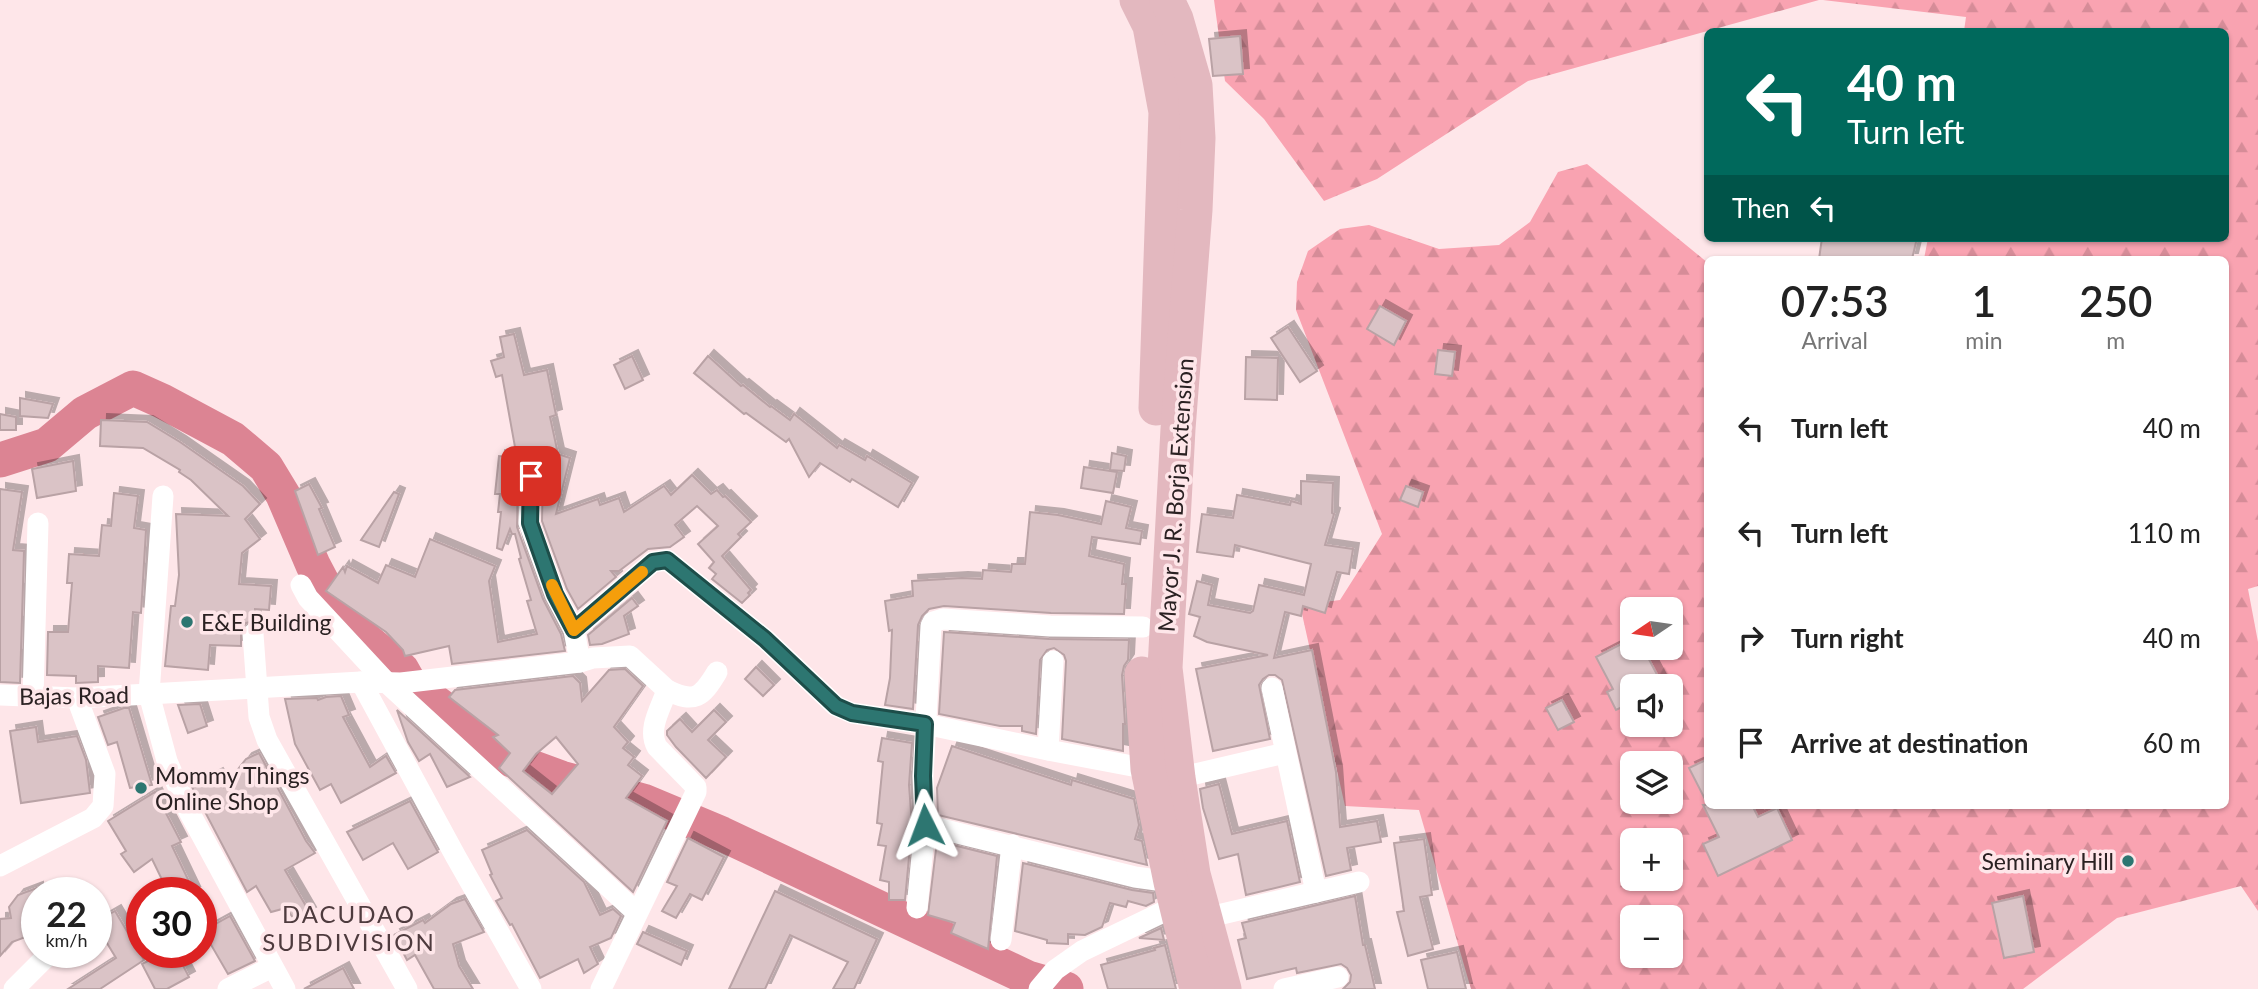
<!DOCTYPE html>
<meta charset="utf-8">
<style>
:root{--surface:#fff;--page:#f6f6f6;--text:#222;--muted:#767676}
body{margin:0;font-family:Lato,sans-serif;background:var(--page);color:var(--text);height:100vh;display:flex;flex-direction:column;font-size:26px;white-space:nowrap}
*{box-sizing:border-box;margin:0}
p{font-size:23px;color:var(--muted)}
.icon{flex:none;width:38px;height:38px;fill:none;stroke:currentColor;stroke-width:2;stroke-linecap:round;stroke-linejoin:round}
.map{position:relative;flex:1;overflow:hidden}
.drawer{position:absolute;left:1704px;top:256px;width:525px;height:553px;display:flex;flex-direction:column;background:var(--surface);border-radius:10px;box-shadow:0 2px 5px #0004}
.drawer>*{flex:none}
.top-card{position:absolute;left:1704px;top:28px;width:525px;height:214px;border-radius:10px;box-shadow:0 2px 5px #0004;background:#00695c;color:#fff;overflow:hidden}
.needle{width:46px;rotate:257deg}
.fabs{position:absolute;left:1620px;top:597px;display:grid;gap:14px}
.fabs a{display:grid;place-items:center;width:63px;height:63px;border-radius:10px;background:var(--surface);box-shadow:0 2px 5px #0004;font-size:35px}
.speed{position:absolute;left:21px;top:877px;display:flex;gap:14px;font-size:35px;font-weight:700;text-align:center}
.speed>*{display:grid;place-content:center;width:91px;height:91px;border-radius:50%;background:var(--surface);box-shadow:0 2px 5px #0004;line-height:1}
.speed small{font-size:18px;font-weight:400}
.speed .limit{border:10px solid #d22;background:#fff;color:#111}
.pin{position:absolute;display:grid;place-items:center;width:60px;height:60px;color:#fff;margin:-30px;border-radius:14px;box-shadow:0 4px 10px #0006}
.me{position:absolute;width:77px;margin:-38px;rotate:357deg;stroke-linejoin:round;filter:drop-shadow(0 0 5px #0008)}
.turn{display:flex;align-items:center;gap:24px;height:147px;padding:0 28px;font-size:32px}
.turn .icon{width:91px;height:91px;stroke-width:2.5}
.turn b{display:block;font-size:49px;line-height:60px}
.then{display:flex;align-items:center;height:66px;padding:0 28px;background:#0003;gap:14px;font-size:26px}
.eta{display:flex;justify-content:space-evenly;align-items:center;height:119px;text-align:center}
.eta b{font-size:42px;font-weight:600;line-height:49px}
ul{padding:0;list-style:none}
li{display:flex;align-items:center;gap:21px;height:105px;padding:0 28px}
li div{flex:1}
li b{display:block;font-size:26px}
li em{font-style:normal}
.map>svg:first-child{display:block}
.forest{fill:url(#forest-firs);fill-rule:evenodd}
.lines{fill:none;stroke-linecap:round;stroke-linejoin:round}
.river{stroke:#dc8493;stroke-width:35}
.building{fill:#dac3c6;stroke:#b9a2a5;stroke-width:2;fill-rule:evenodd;filter:url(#shadow)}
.street{stroke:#fff;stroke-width:21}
.primary{stroke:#e3b8bf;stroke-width:35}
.route-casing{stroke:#1d4d49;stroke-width:18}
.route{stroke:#2d7671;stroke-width:12}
.slow{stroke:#f59e0b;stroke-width:12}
.poi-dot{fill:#2d7671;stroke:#fee6e9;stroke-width:2.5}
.labels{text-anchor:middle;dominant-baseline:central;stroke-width:7;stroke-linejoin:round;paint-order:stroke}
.street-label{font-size:23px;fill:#2a2122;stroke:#fee6e9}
.poi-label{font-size:23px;fill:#2a2122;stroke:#fee6e9;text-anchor:start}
.neighbourhood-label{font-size:24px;letter-spacing:2px;fill:#4e3b3e;stroke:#fee6e9}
</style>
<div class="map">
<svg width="2258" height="989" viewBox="0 0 2258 989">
<defs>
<pattern id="forest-firs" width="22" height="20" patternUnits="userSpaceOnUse" patternTransform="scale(1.75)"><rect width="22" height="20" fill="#f9a3b1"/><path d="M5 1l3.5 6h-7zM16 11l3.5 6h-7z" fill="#d68c98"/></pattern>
<filter id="shadow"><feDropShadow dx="6" dy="-6" stdDeviation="0" flood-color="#0004"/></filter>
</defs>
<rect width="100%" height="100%" fill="#fee6e9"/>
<g class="forest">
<path d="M1214,0H1819L1528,81L1377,179L1324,201L1264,119L1225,81Z"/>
<path d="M1823,0H2258V586L2248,589L2258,642V911L2241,886L2117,918L2023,989H1471L1419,810L1345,806L1300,605L1340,600L1382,534L1296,310L1297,282L1308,251L1340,229L1369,225L1439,249L1499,245L1530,222L1558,172L1587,164L1708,263V805H2226V259H1924L1928,238H2226V32L1964,31L1966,17ZM1633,609H1671V648H1633ZM1633,686H1671V724H1633ZM1633,763H1671V802H1633ZM1633,840H1671V878H1633ZM1633,917H1671V956H1633Z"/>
</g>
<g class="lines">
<path class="river" d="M0,460L47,445L85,413L133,388L162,401L233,439L266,467L283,495L313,565L342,620L402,670L415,693L435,702L512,760L561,778L643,801L722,834L1028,978L1066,989"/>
</g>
<g class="building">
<path d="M1240,36L1243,74L1213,76L1209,39Z"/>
<path d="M1822,238H1917L1912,259H1819Z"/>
<path d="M1380,306L1406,321L1394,345L1367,329Z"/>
<path d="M1288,327L1317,371L1300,382L1271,338Z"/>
<path d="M514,334L524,375L547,370L556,415L550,417L558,454L570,458L556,514L598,499L600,505L619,498L624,512L664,486L671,495L692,475L711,494L717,490L723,497L725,496L751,522L738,534L741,537L722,556L751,590L748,593L750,595L742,603L712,579L716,574L709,568L714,562L698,544L718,526L697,506L675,525L684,537L670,547L648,549L619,571H611L616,577L578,609L567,589L542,521L543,471L539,465L531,463L520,468L518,475L517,527L543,599L561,634L565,651L452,664L449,646L405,656L403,650L386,632L326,591L343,567L345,572L347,566L378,583L386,565L415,577L430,539L495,566L489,581L498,642L537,634L527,601L531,600L519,559L521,558L515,534H512L510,529L502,550L497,548L501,512H498L500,494H495L499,456L517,458L502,375L496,377L491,361L504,357L500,337Z"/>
<path d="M1438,350L1455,352L1452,376L1435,374Z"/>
<path d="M632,356L643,380L625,389L614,365Z"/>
<path d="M708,356L741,386L743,385L770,407L771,406L790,420L794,414L837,448L839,445L865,460L867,456L912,483L898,507L852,479L850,482L820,463L809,477L789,439L786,442L746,413L744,414L694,373Z"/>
<path d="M1246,357L1278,358L1277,400L1245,399Z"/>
<path d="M20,398L53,404L48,418L20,416Z"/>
<path d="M0,414L16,417V430H0Z"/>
<path d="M101,420L147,422L180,442L243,486L260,504L245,519L260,539L242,553L239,584L271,586L269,610L255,609V621L246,623L241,629V646L210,645L208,670L165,666L171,606H175L179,575L176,514L228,516L191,480L179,472L180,470L143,448L100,446Z"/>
<path d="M1112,453L1126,456L1124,471L1110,470Z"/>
<path d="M73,461L76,491L37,498L32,469Z"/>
<path d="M1084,467L1117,472L1113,493L1081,488Z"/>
<path d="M1301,481L1333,483L1332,513L1334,514L1325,545L1353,549L1349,574L1337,572L1325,613L1303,606L1301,616L1285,612L1274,658L1312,650L1336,772L1340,827L1377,821L1381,842L1347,848L1351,870L1326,876L1282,680L1275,675H1269L1263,679L1259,685L1270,739L1213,751L1196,669L1268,655L1207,642L1194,636L1200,617L1189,614L1197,581L1212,585L1208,605L1250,613L1253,611L1259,585L1304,595L1311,564L1235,545L1233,557L1197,552L1202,514L1233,518L1237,495L1290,505L1291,501L1301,504Z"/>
<path d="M309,484L322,508L319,509L335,547L318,555L295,491Z"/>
<path d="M1406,486L1423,492L1418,507L1400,500Z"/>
<path d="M0,489L22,492L13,550L24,551L20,683L0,682Z"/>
<path d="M394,492L399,494L379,547L361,540Z"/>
<path d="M114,493L138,496L134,528L146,530L141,613L133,612L129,668L98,666V682L76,683V676L47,675L48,632H68L72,583H67L69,554L99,556L102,525L111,526Z"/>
<path d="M1106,501L1131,507L1126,528L1142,531L1140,544L1092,537L1089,556L1124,564L1122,584H1126L1124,614L1051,613L944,606L929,609L922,616L918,625L913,709L885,705L890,678L892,630L889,631L885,601L913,596L912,581L962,578L982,579L983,570L1011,572L1012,564H1025L1030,512L1058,515L1101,524Z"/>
<path d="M632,598L638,606L624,616L629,634L602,644L590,645L588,635Z"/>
<path d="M944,632L1049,639L1129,640L1128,660L1124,666L1122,675L1125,724H1123V751L1062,739L1066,661L1064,655L1054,648L1047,650L1040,660L1036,734L1022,731V726H1000L939,714Z"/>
<path d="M1633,638V648H1643L1663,686H1633V728L1622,707L1616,710L1607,692L1613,689L1596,657Z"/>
<path d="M756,667L774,685L763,696L745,679Z"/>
<path d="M625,669L643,686L614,727L628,742L623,748L634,757L628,765L642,776L626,798L667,821L633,892L499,768L510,753L493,737L498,735L449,697L455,690L573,676L580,683L582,701L609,670ZM556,737L578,764L552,794L523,771L536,754Z"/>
<path d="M341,696L349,715L343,717L370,767L386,756L396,773L341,803L331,784L320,790L295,744L285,699L317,698L318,700L326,697Z"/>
<path d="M1562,700L1574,722L1558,730L1546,708Z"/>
<path d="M200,704L207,726L188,733L178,705Z"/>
<path d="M124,708H129L152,785L130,788L117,742L108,745L98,717Z"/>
<path d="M397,710L470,777L447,787L430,754L419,761L408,742Z"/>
<path d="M714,710L726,722L708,740L726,757L706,778L676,747L667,735V731L680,719L692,732Z"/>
<path d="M36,727L38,742L77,736L86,760L90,793L21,803L10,731Z"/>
<path d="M882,738L912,743L909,785L912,825L905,900H889V882L880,880L886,846L878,845L882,824L877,823L883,762L878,761Z"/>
<path d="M952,746L1071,785L1072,780L1134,799L1139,825L1135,839L1142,841L1147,865L938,815L937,788Z"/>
<path d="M259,753L306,841L315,853L285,870L310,913L296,922L286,908L271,912L256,886L247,892L192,787L217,774L224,787L246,759Z"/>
<path d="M1708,759V805H1752L1758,817L1777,808L1792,840L1718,876L1703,844L1719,837L1703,805H1708L1689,768Z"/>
<path d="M1219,784L1232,834L1287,821L1300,882L1246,895L1238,854L1219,859L1203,808L1200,789Z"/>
<path d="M155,792L181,842L172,846L194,892H168L152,859L134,872L121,854L126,851L108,821Z"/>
<path d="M410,801L438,852L408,869L393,843L363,860L347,832Z"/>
<path d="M527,830L584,882L600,915L613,909L621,916L611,938L590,947L598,964L584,973L578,959L540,978L512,924L510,925L496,901L502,898L490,875L492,874L482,850Z"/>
<path d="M688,838L724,857L702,900L690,894L676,918L662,911L677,886L667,882Z"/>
<path d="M1424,839L1432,895L1420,897L1433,949L1408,956L1397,912L1404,911L1394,843Z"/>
<path d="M937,841L997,856L988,949L951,933L955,923L928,915Z"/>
<path d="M1023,863L1132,890L1153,893L1154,902L1146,906L1128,901L1126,907L1110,903L1102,927L1085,935L1068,934V944L1047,943V940L1015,931Z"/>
<path d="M37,888V926L31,935L12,942L0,956V919L11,918L9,907L18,895Z"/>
<path d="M775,891L877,939L854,989H833L848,962L790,935L765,989H729Z"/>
<path d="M1355,896L1363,945H1365L1375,989H1343L1350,982L1351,975L1347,968L1341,964L1297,973L1296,968L1247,979L1238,940L1246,938L1242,923Z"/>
<path d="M2023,896L2034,952L2004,958L1992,903Z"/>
<path d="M465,899L484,932L453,944L459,966L473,989H434L415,955L407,960L394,935L423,920L425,923L451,904Z"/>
<path d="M115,911L144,960L100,989H68L116,958L96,925V922Z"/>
<path d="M230,916L255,961L228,974L203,931Z"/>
<path d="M1161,928L1164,940L1139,938L1159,929Z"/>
<path d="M643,932L687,951L681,965L637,944Z"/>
<path d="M1165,945L1176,989H1108L1101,965L1155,950L1154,948Z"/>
<path d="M165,952H176L189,977L167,989H155L142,964Z"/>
<path d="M1457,952L1466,989H1428L1421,960Z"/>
<path d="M343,968L354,989H304Z"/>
</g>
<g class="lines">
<g class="street">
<path d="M531,476L529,523L555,594L574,630L653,562L667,560L765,639L836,706L852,713L925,724L1048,750L1148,769"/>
<path d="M163,496L149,694L167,761L187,808L285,989"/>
<path d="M301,585L308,598L386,682L636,912"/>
<path d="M253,634L259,717L267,740L407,989"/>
<path d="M580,662L593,658L630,656L667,690C661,708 647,729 657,747L696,787V792L601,989"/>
<path d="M361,682L456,857L531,989"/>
<path d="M1272,688L1316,892"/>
<path d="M667,690C695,704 702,697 717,672"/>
<path d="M0,695L77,698L361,682L401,683L580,662L574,630"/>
<path d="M33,697L38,523"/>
<path d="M1048,750L1053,661"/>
<path d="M1178,778L1285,753"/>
<path d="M925,825L1135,877L1171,882L1178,879"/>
<path d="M0,866L93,818L103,806L105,774L77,698"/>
<path d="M917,908L925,825L923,776L931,626L933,622L943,619L1050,626L1143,627"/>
<path d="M1205,918L1359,882"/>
<path d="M1001,940L1012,845"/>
<path d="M14,989L51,952"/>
<path d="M228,989L272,967"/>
<path d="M1039,989L1055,970L1082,951L1186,901"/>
<path d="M1284,989L1338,977"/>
</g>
<g class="primary">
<path d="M1137,0L1150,26L1166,112L1156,408"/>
<path d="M1167,0L1176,19L1195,85L1198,138L1195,210L1178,429L1165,668L1178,778L1193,874L1224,989"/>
<path d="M1142,674L1148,769L1171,882L1197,989"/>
</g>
</g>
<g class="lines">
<g class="route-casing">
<path id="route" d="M531,476L530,523L555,594L574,630L653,562L667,560L765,639L836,706L852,713L925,724L923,776L925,825"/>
</g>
<use href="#route" class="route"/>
<path class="slow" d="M552,585L574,630L642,572"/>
</g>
<g class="poi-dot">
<circle cx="187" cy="622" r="7"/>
<circle cx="141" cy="788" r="7"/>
<circle cx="2128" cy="861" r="7"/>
</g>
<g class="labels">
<g class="street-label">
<text transform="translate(1175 495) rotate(-86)">Mayor J. R. Borja Extension</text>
<text transform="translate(74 695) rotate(-1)">Bajas Road</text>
</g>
<g class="poi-label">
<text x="201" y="622">E&amp;E Building</text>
<text x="155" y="775">Mommy Things<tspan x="155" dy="26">Online Shop</tspan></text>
<text x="2114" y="861" text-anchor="end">Seminary Hill</text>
</g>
<g class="neighbourhood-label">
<text x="349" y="913">DACUDAO<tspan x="349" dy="28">SUBDIVISION</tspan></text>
</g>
</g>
</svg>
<div class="fabs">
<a><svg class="needle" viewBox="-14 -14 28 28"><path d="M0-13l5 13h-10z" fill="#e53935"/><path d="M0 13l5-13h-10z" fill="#767676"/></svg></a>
<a><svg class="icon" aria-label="sound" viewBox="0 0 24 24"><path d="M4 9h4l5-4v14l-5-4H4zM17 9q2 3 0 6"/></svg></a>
<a><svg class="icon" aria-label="layers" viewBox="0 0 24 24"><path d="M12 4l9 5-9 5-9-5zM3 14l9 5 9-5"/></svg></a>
<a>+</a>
<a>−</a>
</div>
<div class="speed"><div>22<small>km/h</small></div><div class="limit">30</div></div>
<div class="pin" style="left:531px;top:476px;background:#d93025"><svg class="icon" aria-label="arrive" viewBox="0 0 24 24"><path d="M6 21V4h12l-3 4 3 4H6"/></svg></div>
<svg class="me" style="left:925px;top:825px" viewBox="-20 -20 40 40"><path d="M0-17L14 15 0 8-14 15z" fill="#2d7671" stroke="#fff" stroke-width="4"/></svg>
<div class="top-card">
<div class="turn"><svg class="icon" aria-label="left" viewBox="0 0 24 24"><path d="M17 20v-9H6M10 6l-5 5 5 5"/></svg><div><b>40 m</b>Turn left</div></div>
<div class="then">Then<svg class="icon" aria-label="left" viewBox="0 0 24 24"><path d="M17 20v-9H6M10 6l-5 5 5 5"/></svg></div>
</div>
<section class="drawer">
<div class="eta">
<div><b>07:53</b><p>Arrival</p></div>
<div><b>1</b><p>min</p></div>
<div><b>250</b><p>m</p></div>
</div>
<ul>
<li><svg class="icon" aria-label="left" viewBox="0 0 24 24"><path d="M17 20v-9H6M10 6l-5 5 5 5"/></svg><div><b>Turn left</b></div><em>40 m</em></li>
<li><svg class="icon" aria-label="left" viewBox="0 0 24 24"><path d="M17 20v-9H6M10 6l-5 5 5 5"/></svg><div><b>Turn left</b></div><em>110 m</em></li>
<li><svg class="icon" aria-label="right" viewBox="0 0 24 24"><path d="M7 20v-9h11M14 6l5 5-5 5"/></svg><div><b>Turn right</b></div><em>40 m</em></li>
<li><svg class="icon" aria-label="arrive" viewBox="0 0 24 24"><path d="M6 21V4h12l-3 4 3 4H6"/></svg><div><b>Arrive at destination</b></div><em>60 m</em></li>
</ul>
</section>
</div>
